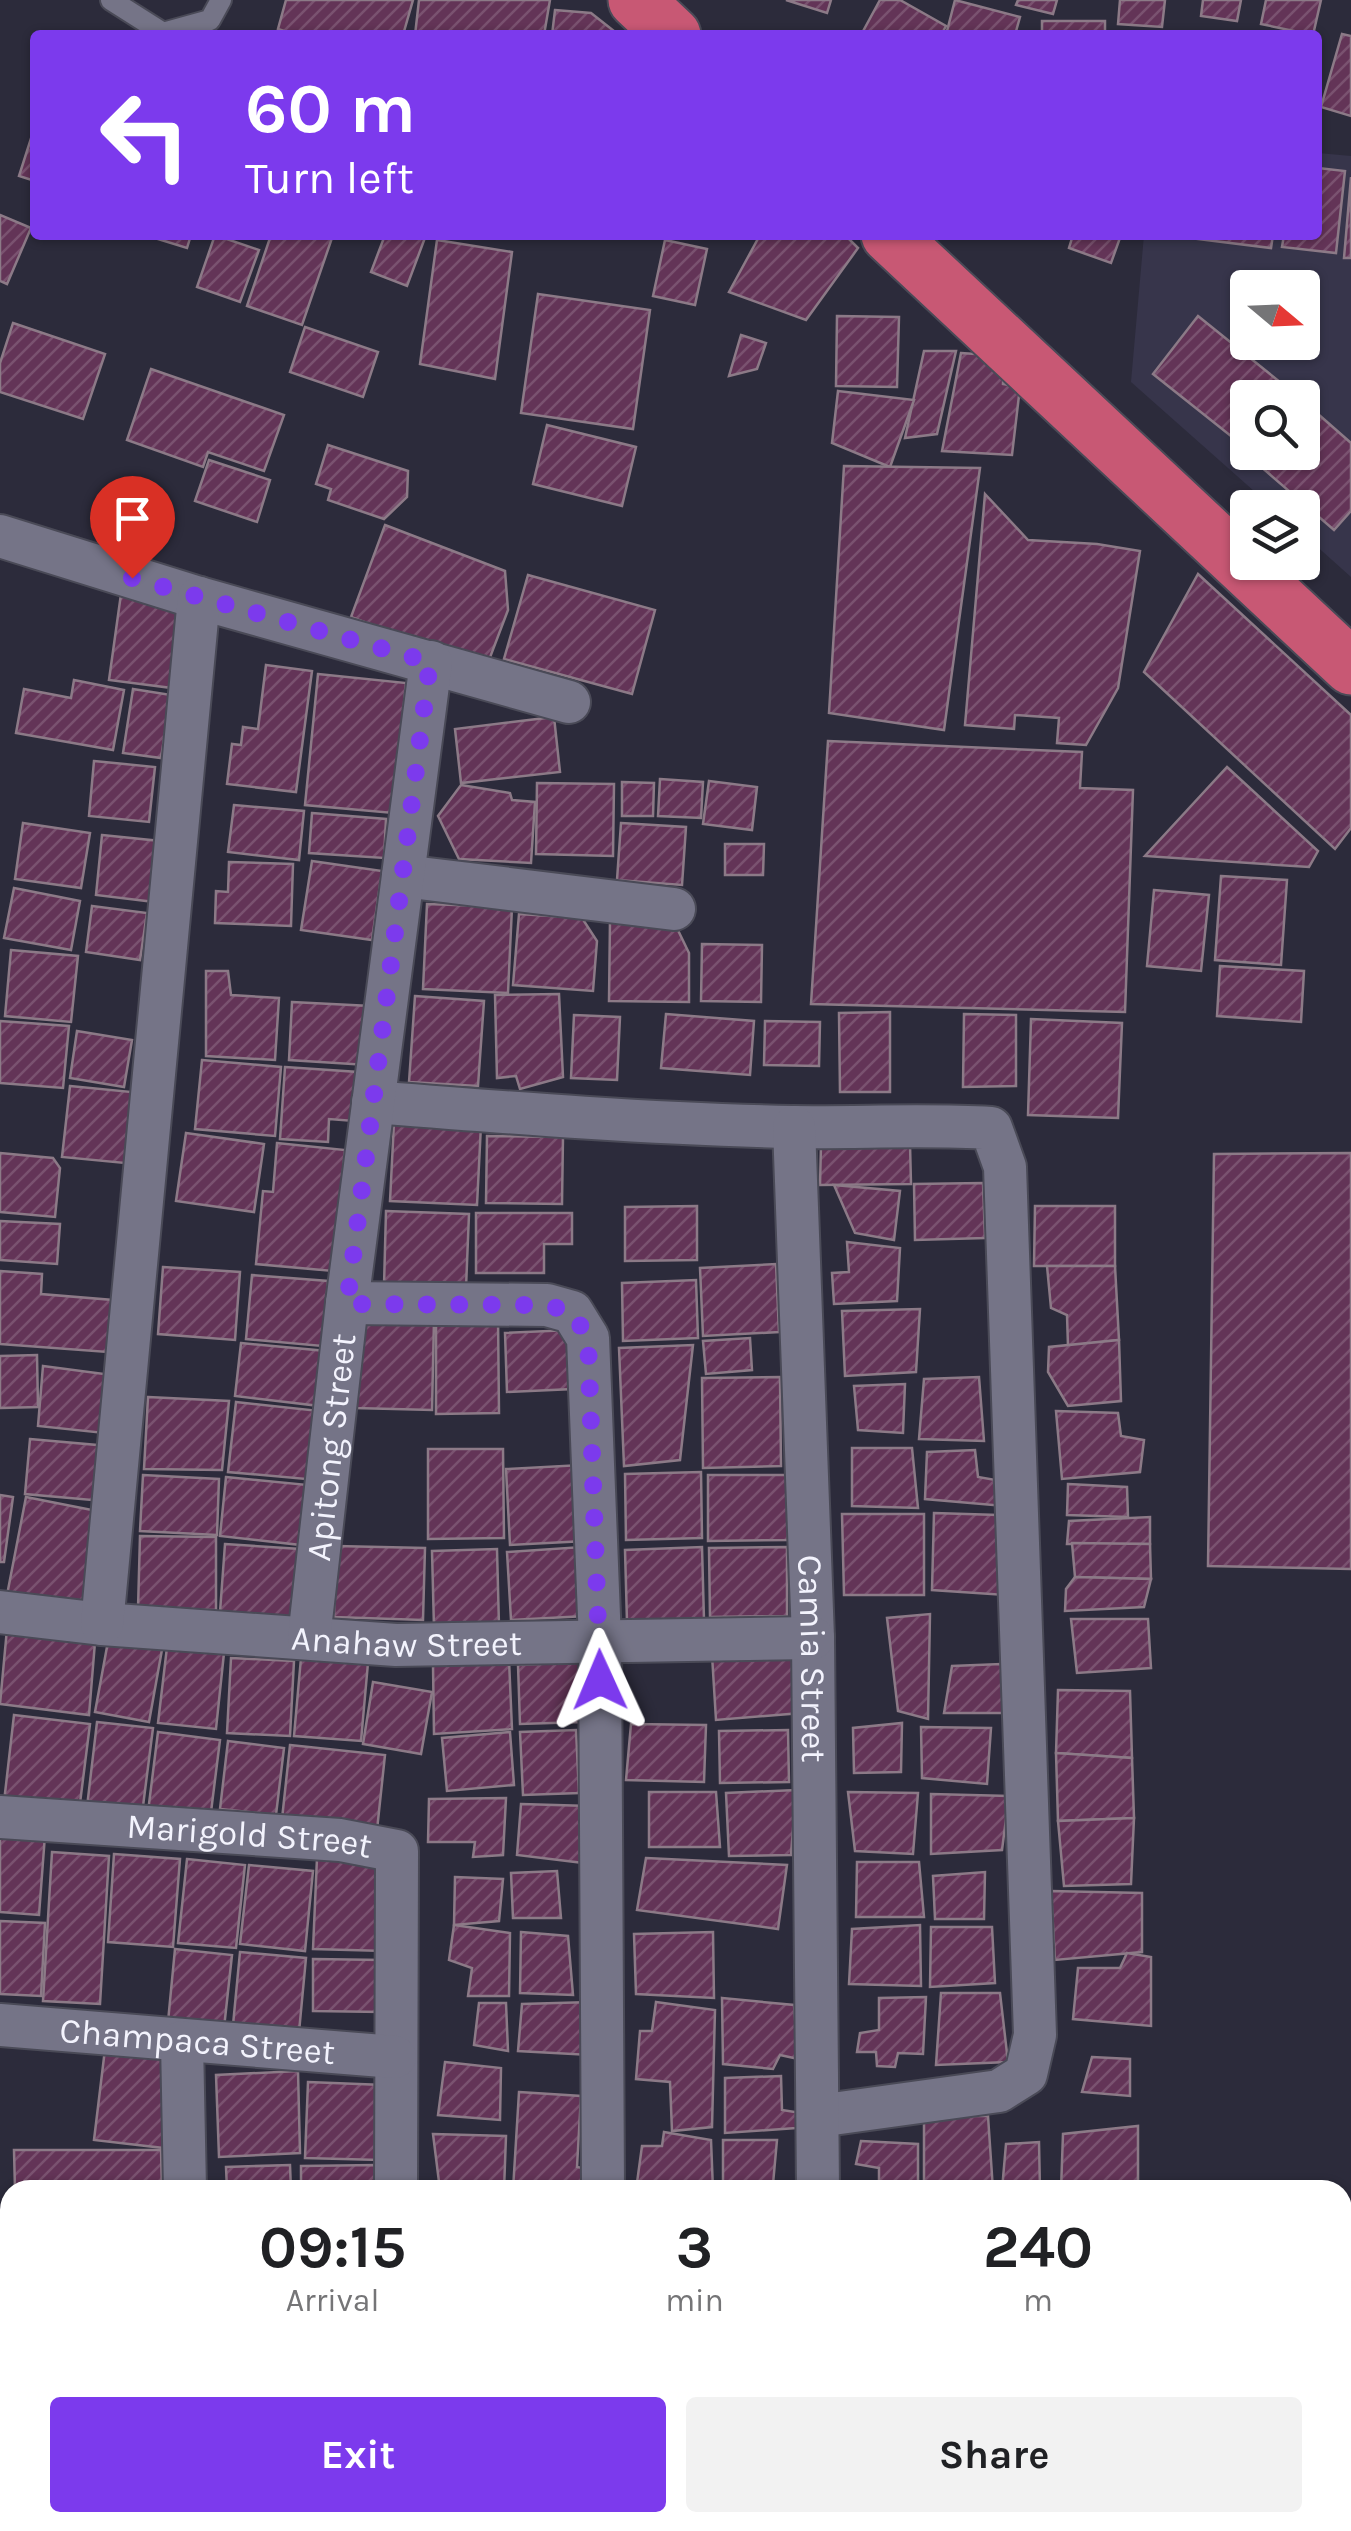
<!DOCTYPE html>
<style>
:root{--surface:#fff;--page:#f2f2f2;--text:#202124;--muted:#757577;--accent:#7c3aed}
body{margin:0;font-family:Karla,sans-serif;background:var(--page);color:var(--text);height:100vh;display:flex;flex-direction:column;font-size:38px;white-space:nowrap}
*{box-sizing:border-box;margin:0}
p{font-size:32px;color:var(--muted)}
.icon{flex:none;width:55px;height:55px;fill:none;stroke:currentColor;stroke-width:2;stroke-linecap:round;stroke-linejoin:round}
.map{position:relative;flex:1;overflow:hidden}
.details{position:absolute;left:0px;top:2180px;width:1352px;height:352px;display:flex;flex-direction:column;background:var(--surface);border-radius:30px 30px 0 0;box-shadow:0 2px 8px #0004}
.details>*{flex:none}
.top-card{position:absolute;left:30px;top:30px;width:1292px;height:210px;border-radius:10px;box-shadow:0 2px 8px #0004;background:#7c3aed;color:#fff;overflow:hidden}
.needle{width:65px;rotate:109deg}
.fabs{position:absolute;left:1230px;top:270px;display:grid;gap:20px}
.fabs a{display:grid;place-items:center;width:90px;height:90px;border-radius:10px;background:var(--surface);box-shadow:0 2px 8px #0004;font-size:50px}
.pin{position:absolute;display:grid;place-items:center;width:85px;height:85px;color:#fff;margin:-102px -42px;border-radius:50% 50% 50% 0;rotate:-45deg;box-shadow:0 0 10px #0007}
.pin .icon{rotate:45deg}
.me{position:absolute;width:110px;margin:-55px;rotate:359deg;stroke-linejoin:round;filter:drop-shadow(0 0 8px #0008)}
.turn{display:flex;align-items:center;gap:35px;height:210px;padding:0 50px;font-size:45px}
.turn .icon{width:130px;height:130px;stroke-width:2.5}
.turn b{display:block;font-size:70px;line-height:85px}
.eta{display:flex;justify-content:space-evenly;align-items:center;height:170px;text-align:center}
.eta b{font-size:60px;font-weight:700;line-height:70px}
.primary-button{display:flex;gap:20px;margin-top:auto;padding:20px 50px}
.primary-button a{flex:1;height:115px;border-radius:10px;background:var(--accent);color:#fff;font-size:40px;font-weight:700;line-height:115px;text-align:center}
.primary-button a+a{background:var(--page);color:var(--text)}
.map>svg:first-child{display:block}
.built{fill:#37354b;fill-rule:evenodd}
.building{fill:url(#building-hatch);stroke:#8c7a87;stroke-width:2.5}
.lines{fill:none;stroke-linecap:round;stroke-linejoin:round}
.service-casing{stroke:#4a4a57;stroke-width:24}
.minor-casing{stroke:#4a4a57;stroke-width:46}
.trunk-casing{stroke:#4a4a57;stroke-width:59}
.service{stroke:#757487;stroke-width:20}
.minor{stroke:#757487;stroke-width:42}
.trunk{stroke:#c85874;stroke-width:55}
.route{stroke:#7c3aed;stroke-width:18;stroke-dasharray:0 32.4}
.labels{text-anchor:middle;dominant-baseline:central;stroke-width:10;stroke-linejoin:round;paint-order:stroke}
.street-label{font-size:35px;fill:#f3f3fd;stroke:#2c2b3b}
</style>
<div class="map">
<svg width="1351" height="2531" viewBox="0 0 1351 2531">
<defs>
<pattern id="building-hatch" width="6" height="6" patternUnits="userSpaceOnUse" patternTransform="scale(2.5)"><rect width="6" height="6" fill="#633457"/><path d="M-1 1l2-2M0 6l6-6M5 7l2-2" fill="none" stroke="#7a5270"/></pattern>
</defs>
<rect width="100%" height="100%" fill="#2c2b3b"/>
<path class="built" d="M1318,153L1351,156V577L1303,534L1302,508L1272,507L1131,382L1144,235H1318ZM1248,288H1302V342H1248ZM1248,398H1302V452H1248Z"/>
<g class="building">
<path d="M286,0H413L403,35H296L278,29Z"/>
<path d="M419,0H550L544,35H415Z"/>
<path d="M786,0H831L827,13Z"/>
<path d="M880,0H900L946,26L941,35H861Z"/>
<path d="M955,0L1020,17L1015,35H946Z"/>
<path d="M1018,0H1057L1053,14L1016,5Z"/>
<path d="M1120,0H1165L1162,27L1118,24Z"/>
<path d="M1203,0H1241L1237,21L1201,16Z"/>
<path d="M1266,0H1321L1313,35L1261,24Z"/>
<path d="M555,10L591,13L619,35H552Z"/>
<rect x="1042" y="21" width="63" height="14"/>
<path d="M1342,34L1351,36V116L1321,107Z"/>
<path d="M35,126V181L19,176Z"/>
<path d="M1318,168L1345,171L1336,253L1282,247L1284,235H1318Z"/>
<path d="M1351,177V258H1344Z"/>
<path d="M0,215L31,228L7,284L0,281Z"/>
<path d="M145,235H191L187,248Z"/>
<path d="M215,235L259,250L240,302L197,287Z"/>
<path d="M271,235H333L302,325L247,306Z"/>
<path d="M385,235H426L407,286L371,272Z"/>
<path d="M760,235H845L858,248L806,320L729,292Z"/>
<path d="M1073,235H1121L1111,263L1069,248Z"/>
<path d="M1166,235H1273L1271,248Z"/>
<path d="M437,240L512,252L495,379L420,364Z"/>
<path d="M665,240L707,249L695,305L653,296Z"/>
<path d="M538,294L650,310L633,429L521,413Z"/>
<path d="M837,316L899,317L897,387L836,386Z"/>
<path d="M1198,316L1286,387L1277,398H1248V435L1241,444L1153,374Z"/>
<path d="M13,323L105,354L83,419L0,392V363Z"/>
<path d="M305,327L378,352L363,397L290,372Z"/>
<path d="M741,335L766,343L757,369L729,376Z"/>
<path d="M924,351H956L937,434L905,438Z"/>
<path d="M961,353L1004,356L1003,384L1020,387L1012,455L942,451Z"/>
<path d="M151,369L284,415L264,471L208,452L203,467L127,440Z"/>
<path d="M838,391L914,400L890,467L832,443Z"/>
<path d="M1302,400L1351,443V511L1334,530L1244,452L1248,448V452H1302Z"/>
<path d="M547,425L636,447L622,506L533,484Z"/>
<path d="M328,445L408,471L407,497L384,519L328,500L331,489L316,484Z"/>
<path d="M209,460L270,480L257,522L195,501Z"/>
<path d="M844,466L980,468L944,730L829,713Z"/>
<path d="M985,494L1028,540L1097,544L1140,551L1118,688L1086,745L1057,743L1059,718L1015,715L1014,729L965,725Z"/>
<path d="M385,525L505,571L508,610L486,668L351,617Z"/>
<path d="M1198,574L1351,715V828L1335,849L1144,672Z"/>
<path d="M528,575L655,610L632,694L504,659Z"/>
<path d="M121,594L184,603L172,688L109,680Z"/>
<path d="M266,665L312,671L296,792L227,784L232,744L241,745L243,727L258,729Z"/>
<path d="M318,674L406,683L393,813L305,805Z"/>
<path d="M74,680L124,690L113,750L16,733L24,689L71,698Z"/>
<path d="M133,689L171,695L161,758L123,753Z"/>
<path d="M554,717L560,772L461,783L455,729Z"/>
<path d="M828,741L1082,752L1080,788L1133,790L1125,1012L811,1004Z"/>
<path d="M94,761L155,767L149,822L89,816Z"/>
<path d="M1227,767L1318,851L1309,867L1145,856Z"/>
<path d="M660,779L703,782L701,818L658,816Z"/>
<path d="M709,781L757,787L752,830L703,824Z"/>
<path d="M622,782L654,783L653,816H622Z"/>
<path d="M537,783L614,784L613,856L536,854Z"/>
<path d="M461,785L510,793L512,800L535,802L531,863L459,859L438,816Z"/>
<path d="M234,805L304,811L299,860L228,852Z"/>
<path d="M312,813L386,819L384,858L309,853Z"/>
<path d="M23,823L90,833L81,888L15,879Z"/>
<path d="M621,823L686,827L682,885L617,880Z"/>
<path d="M102,835L160,841L163,903L96,895Z"/>
<path d="M725,844H764L763,875H725Z"/>
<path d="M312,861L382,871L372,940L301,930Z"/>
<path d="M229,862L293,864L291,926L215,923L216,891L228,892Z"/>
<path d="M1221,876L1287,880L1281,965L1215,960Z"/>
<path d="M14,888L80,901L71,950L4,938Z"/>
<path d="M1154,890L1209,895L1201,971L1147,966Z"/>
<path d="M427,904L512,907L508,993L423,989Z"/>
<path d="M92,906L147,913L140,960L86,952Z"/>
<path d="M519,914L582,918L597,941L593,991L513,985Z"/>
<path d="M610,920H673L689,953V1002L609,1001Z"/>
<path d="M702,944L762,945L761,1002L701,1001Z"/>
<path d="M11,950L78,956L71,1022L5,1016Z"/>
<path d="M1220,966L1304,971L1301,1022L1217,1016Z"/>
<path d="M206,971H228L231,995L279,998L275,1060L206,1056Z"/>
<path d="M559,994L563,1077L520,1089L516,1076L497,1078L495,995Z"/>
<path d="M415,996L484,1001L478,1086L409,1082Z"/>
<path d="M292,1002L370,1006L367,1065L289,1060Z"/>
<path d="M890,1012V1092H840L839,1013Z"/>
<path d="M666,1014L754,1021L750,1075L661,1068Z"/>
<path d="M964,1014L1016,1015V1086L963,1087Z"/>
<path d="M574,1015L620,1017L617,1080L571,1078Z"/>
<path d="M1031,1019L1122,1023L1118,1118L1028,1115Z"/>
<path d="M0,1021L69,1026L63,1088L0,1083Z"/>
<path d="M765,1021L820,1022L819,1066L764,1065Z"/>
<path d="M77,1031L132,1040L124,1087L70,1078Z"/>
<path d="M202,1060L281,1067L275,1136L195,1129Z"/>
<path d="M285,1067L358,1072L354,1121L329,1119L328,1142L280,1139Z"/>
<path d="M70,1086L142,1093L135,1164L62,1157Z"/>
<path d="M394,1122L481,1125L477,1205L390,1201Z"/>
<path d="M186,1133L264,1144L254,1212L176,1201Z"/>
<path d="M487,1136L563,1137L562,1204L486,1203Z"/>
<path d="M277,1143L345,1150L333,1271L256,1264L263,1191L273,1192Z"/>
<path d="M910,1144L911,1184L820,1185L821,1145Z"/>
<path d="M0,1153L53,1158L60,1168L55,1217L0,1212Z"/>
<path d="M1351,1153V1569L1208,1566L1214,1154Z"/>
<path d="M983,1183L985,1238L915,1240L914,1184Z"/>
<path d="M834,1185L900,1191L894,1240L855,1233Z"/>
<path d="M697,1206V1260L625,1261V1207Z"/>
<path d="M1035,1206H1115V1266H1034Z"/>
<path d="M386,1211L469,1214L466,1288L384,1286Z"/>
<path d="M476,1213H572V1244H544V1273H476Z"/>
<path d="M0,1221L60,1224L57,1264L0,1260Z"/>
<path d="M847,1242L900,1248L897,1301L834,1304L832,1273L849,1272Z"/>
<path d="M776,1264L779,1332L703,1336L700,1268Z"/>
<path d="M1047,1266H1115L1119,1340L1068,1346L1067,1315L1051,1308Z"/>
<path d="M163,1267L240,1272L235,1340L158,1334Z"/>
<path d="M0,1271L42,1274L41,1294L125,1301L121,1353L0,1344Z"/>
<path d="M252,1275L328,1281L322,1346L246,1339Z"/>
<path d="M696,1280L698,1338L623,1341L622,1283Z"/>
<path d="M920,1309L916,1372L845,1376L842,1311Z"/>
<path d="M498,1316L499,1413L436,1414V1317Z"/>
<path d="M356,1319L434,1320L432,1410L355,1408Z"/>
<path d="M571,1330L573,1389L507,1392L505,1333Z"/>
<path d="M750,1338L752,1370L706,1374L703,1341Z"/>
<path d="M1119,1340L1121,1401L1068,1406L1048,1372L1049,1347Z"/>
<path d="M241,1343L326,1351L320,1406L235,1396Z"/>
<path d="M693,1345L680,1460L624,1466L619,1348Z"/>
<path d="M37,1355L38,1407L0,1408V1356Z"/>
<path d="M43,1366L112,1375L104,1433L38,1426Z"/>
<path d="M780,1377L781,1466L703,1468L702,1378Z"/>
<path d="M979,1377L984,1441L919,1439L924,1379Z"/>
<path d="M905,1384L903,1433L858,1430L854,1386Z"/>
<path d="M148,1397L229,1401L222,1470L144,1469Z"/>
<path d="M236,1402L329,1412L317,1480L228,1472Z"/>
<path d="M1056,1411L1118,1413L1121,1436L1144,1440L1140,1472L1062,1479Z"/>
<path d="M30,1439L108,1446L103,1501L25,1494Z"/>
<path d="M852,1448H912L918,1508L852,1506Z"/>
<path d="M428,1449H503L504,1538L428,1539Z"/>
<path d="M975,1450L978,1477L1007,1482L1004,1506L925,1499L927,1452Z"/>
<path d="M581,1465L585,1541L510,1545L506,1469Z"/>
<path d="M701,1472L702,1538L626,1540L625,1474Z"/>
<path d="M143,1475L219,1479L217,1535L140,1531Z"/>
<path d="M708,1475H787L788,1540L708,1541Z"/>
<path d="M226,1477L308,1485L301,1545L220,1536Z"/>
<path d="M1068,1484L1127,1487L1128,1517L1067,1515Z"/>
<path d="M0,1495L13,1497L4,1562H0Z"/>
<path d="M26,1497L107,1513L88,1611L7,1595Z"/>
<path d="M934,1513L998,1515L1005,1595L932,1590Z"/>
<path d="M842,1514H924V1595H844Z"/>
<path d="M1150,1517V1544H1067L1069,1521Z"/>
<path d="M140,1536L216,1537V1610L138,1609Z"/>
<path d="M1072,1543L1150,1544L1151,1579L1075,1577Z"/>
<path d="M225,1544L300,1549L295,1618L220,1612Z"/>
<path d="M336,1546L425,1548L423,1620L334,1617Z"/>
<path d="M582,1547L586,1616L511,1620L507,1552Z"/>
<path d="M702,1547L704,1620L627,1622L625,1550Z"/>
<path d="M787,1547V1616L710,1617L709,1548Z"/>
<path d="M497,1549L499,1626L434,1628L432,1551Z"/>
<path d="M1075,1577L1151,1579L1144,1607L1065,1611L1066,1589Z"/>
<path d="M930,1614L928,1719L898,1711L887,1618Z"/>
<path d="M1071,1619H1148L1151,1668L1077,1673Z"/>
<path d="M7,1629L95,1642L89,1715L0,1704Z"/>
<path d="M109,1636L163,1644L149,1722L95,1712Z"/>
<path d="M167,1647L224,1653L216,1729L158,1723Z"/>
<path d="M796,1650L801,1713L716,1720L712,1655Z"/>
<path d="M231,1658L294,1661L290,1736L227,1733Z"/>
<path d="M301,1658L368,1663L361,1741L294,1736Z"/>
<path d="M509,1660L512,1729L434,1734L433,1665Z"/>
<path d="M581,1662L583,1722L520,1724L518,1665Z"/>
<path d="M1001,1664L1005,1713H944L952,1666Z"/>
<path d="M373,1682L432,1692L421,1754L363,1744Z"/>
<path d="M1058,1690L1130,1691L1132,1758L1056,1753Z"/>
<path d="M14,1715L90,1724L79,1811L4,1802Z"/>
<path d="M97,1722L153,1728L142,1814L87,1807Z"/>
<path d="M902,1723L901,1772L854,1773L853,1728Z"/>
<path d="M631,1724L706,1725L704,1782L626,1780Z"/>
<path d="M921,1727L991,1728L987,1784L922,1778Z"/>
<path d="M576,1730L579,1793L523,1795L520,1732Z"/>
<path d="M788,1730L789,1782L720,1783L719,1731Z"/>
<path d="M158,1732L220,1740L210,1820L148,1812Z"/>
<path d="M510,1732L514,1785L447,1791L442,1738Z"/>
<path d="M228,1741L284,1748L276,1815L220,1809Z"/>
<path d="M290,1745L385,1755L377,1830L282,1819Z"/>
<path d="M1056,1753L1132,1758L1134,1818L1058,1821Z"/>
<path d="M796,1790L791,1855L729,1856L726,1793Z"/>
<path d="M649,1792H716L720,1847H649Z"/>
<path d="M848,1792L918,1793L913,1854L855,1851Z"/>
<path d="M931,1794L1009,1796L1002,1850L931,1854Z"/>
<path d="M506,1798L503,1855L473,1857L475,1842H428L429,1799Z"/>
<path d="M521,1804L589,1806L592,1864L517,1855Z"/>
<path d="M1134,1818L1131,1884L1064,1886L1058,1821Z"/>
<path d="M0,1832L45,1835L39,1915L0,1912Z"/>
<path d="M52,1852L109,1856L100,2004L43,2001Z"/>
<path d="M114,1854L180,1859L173,1947L108,1942Z"/>
<path d="M317,1858L389,1860L385,1951L313,1949Z"/>
<path d="M646,1858L787,1865L778,1929L637,1910Z"/>
<path d="M187,1859L245,1865L236,1948L178,1943Z"/>
<path d="M857,1862H919L924,1917H856Z"/>
<path d="M249,1865L313,1871L305,1951L240,1944Z"/>
<path d="M557,1871L561,1918H513L511,1873Z"/>
<path d="M985,1872L984,1919H935L933,1876Z"/>
<path d="M455,1877L503,1879L499,1921L454,1925Z"/>
<path d="M1051,1891L1142,1893V1952L1055,1960Z"/>
<path d="M0,1921L45,1923L41,1996L0,1994Z"/>
<path d="M454,1925L510,1933L509,1996H468L472,1968L449,1960Z"/>
<path d="M920,1925L921,1986L849,1984L852,1929Z"/>
<path d="M931,1927H992L995,1983L930,1987Z"/>
<path d="M521,1932L568,1936L573,1995L520,1993Z"/>
<path d="M713,1932L714,1998L636,1994L634,1934Z"/>
<path d="M175,1949L232,1955L224,2028L168,2022Z"/>
<path d="M240,1952L306,1958L299,2032L233,2025Z"/>
<path d="M1127,1953L1151,1957V2026L1073,2019L1078,1968H1120Z"/>
<path d="M313,1959L383,1960L382,2012L313,2011Z"/>
<path d="M941,1993H1000L1008,2062L936,2065Z"/>
<path d="M926,1997L923,2054L898,2053L895,2067L877,2066L876,2052H857L860,2033L879,2030V1998Z"/>
<path d="M722,1998L794,2005L798,2059L780,2055L773,2069L723,2064Z"/>
<path d="M591,2002L590,2055L518,2051L522,2004Z"/>
<path d="M656,2002L715,2010L712,2127L672,2131L670,2082L636,2079L640,2031H652Z"/>
<path d="M479,2003H506L508,2051L474,2045Z"/>
<path d="M105,2049L175,2058L164,2148L94,2140Z"/>
<path d="M1092,2057L1130,2059V2096L1082,2092Z"/>
<path d="M445,2062L501,2068L500,2120L438,2115Z"/>
<path d="M298,2071L300,2153L219,2157L216,2075Z"/>
<path d="M781,2076L782,2110L801,2113L796,2128L725,2133V2078Z"/>
<path d="M308,2082L383,2085L380,2160L305,2158Z"/>
<path d="M519,2092L581,2096L577,2167L588,2169L587,2190H513Z"/>
<path d="M924,2116H988L993,2190H924Z"/>
<path d="M1138,2126V2190H1061L1063,2134Z"/>
<path d="M664,2132L711,2140L713,2190H636L642,2146H662Z"/>
<path d="M433,2134L506,2136L504,2190H440Z"/>
<path d="M723,2140H777L773,2184L723,2185Z"/>
<path d="M861,2141L918,2144V2190H879V2168L856,2164Z"/>
<path d="M1039,2142L1040,2190H1002L1006,2144Z"/>
<path d="M14,2150H161L162,2190H15Z"/>
<path d="M290,2165L291,2190H227L226,2167Z"/>
<path d="M376,2165V2190H301V2166Z"/>
<rect x="17" y="2522" width="61" height="9"/>
<rect x="84" y="2522" width="87" height="9"/>
<path d="M223,2522H297L296,2531H223Z"/>
<rect x="303" y="2522" width="67" height="9"/>
<path d="M436,2522H524V2531L436,2526Z"/>
<rect x="546" y="2522" width="46" height="9"/>
<path d="M654,2522H703L702,2531H652Z"/>
<path d="M713,2522H792V2531H712Z"/>
<path d="M859,2522H939L938,2531H858Z"/>
<path d="M1083,2522H1151L1152,2531H1084Z"/>
</g>
<g class="lines">
<g class="service-casing">
<path id="service" d="M111,0L163,33L210,20L221,0"/>
</g>
<g class="minor-casing">
<g id="minor">
<path d="M0,536L199,598L569,702"/>
<path d="M403,876L674,909"/>
<path d="M373,1102C513,1113 652,1124 792,1127C859,1128 925,1124 991,1128L1005,1167L1035,2035L1026,2074L999,2091L818,2116"/>
<path id="s1" d="M794,1127L813,1638L818,2190"/>
<path d="M347,1303L547,1305L572,1312L588,1338L600,1641L603,2190"/>
<path id="s2" d="M0,1612L102,1624L396,1645L813,1638"/>
<path d="M102,1624L199,598"/>
<path id="s3" d="M309,1638L347,1303L431,662"/>
<path id="s4" d="M0,1817L340,1840L397,1851L396,2190"/>
<path id="s5" d="M0,2025L395,2057"/>
<path d="M182,2042L185,2190"/>
<path d="M191,2522V2531"/>
<path d="M398,2522V2531"/>
<path d="M605,2522V2531"/>
<path d="M818,2522V2531"/>
</g>
</g>
<g class="trunk-casing">
<g id="trunk">
<path d="M636,0L673,35"/>
<path d="M889,235L1351,667"/>
</g>
</g>
<use href="#service" class="service"/>
<use href="#minor" class="minor"/>
<use href="#trunk" class="trunk"/>
</g>
<g class="lines">
<path class="route" d="M132,578L430,662L347,1304L546,1305L572,1312L588,1338L600,1680"/>
</g>
<g class="labels">
<g class="street-label">
<text stroke="none"><textPath href="#s3" startOffset="192">Apitong Street</textPath></text>
<text stroke="none"><textPath href="#s2" startOffset="408">Anahaw Street</textPath></text>
<text stroke="none"><textPath href="#s1" startOffset="532">Camia Street</textPath></text>
<text stroke="none"><textPath href="#s4" startOffset="250">Marigold Street</textPath></text>
<text stroke="none"><textPath href="#s5" startOffset="198">Champaca Street</textPath></text>
</g>
</g>
</svg>
<div class="fabs">
<a><svg class="needle" viewBox="-14 -14 28 28"><path d="M0-13l5 13h-10z" fill="#e53935"/><path d="M0 13l5-13h-10z" fill="#757577"/></svg></a>
<a><svg class="icon" aria-label="search" viewBox="0 0 24 24"><circle cx="10" cy="10" r="6"/><path d="M15 15l6 6"/></svg></a>
<a><svg class="icon" aria-label="layers" viewBox="0 0 24 24"><path d="M12 4l9 5-9 5-9-5zM3 14l9 5 9-5"/></svg></a>
</div>
<div class="pin" style="left:132px;top:578px;background:#d93025"><svg class="icon" aria-label="arrive" viewBox="0 0 24 24"><path d="M6 21V4h12l-3 4 3 4H6"/></svg></div>
<svg class="me" style="left:600px;top:1680px" viewBox="-20 -20 40 40"><path d="M0-17L14 15 0 8-14 15z" fill="#7c3aed" stroke="#fff" stroke-width="4"/></svg>
<div class="top-card">
<div class="turn"><svg class="icon" aria-label="left" viewBox="0 0 24 24"><path d="M17 20v-9H6M10 6l-5 5 5 5"/></svg><div><b>60 m</b>Turn left</div></div>
</div>
<section class="details">
<div class="eta">
<div><b>09:15</b><p>Arrival</p></div>
<div><b>3</b><p>min</p></div>
<div><b>240</b><p>m</p></div>
</div>
<div class="primary-button"><a>Exit</a><a>Share</a></div>
</section>
</div>
